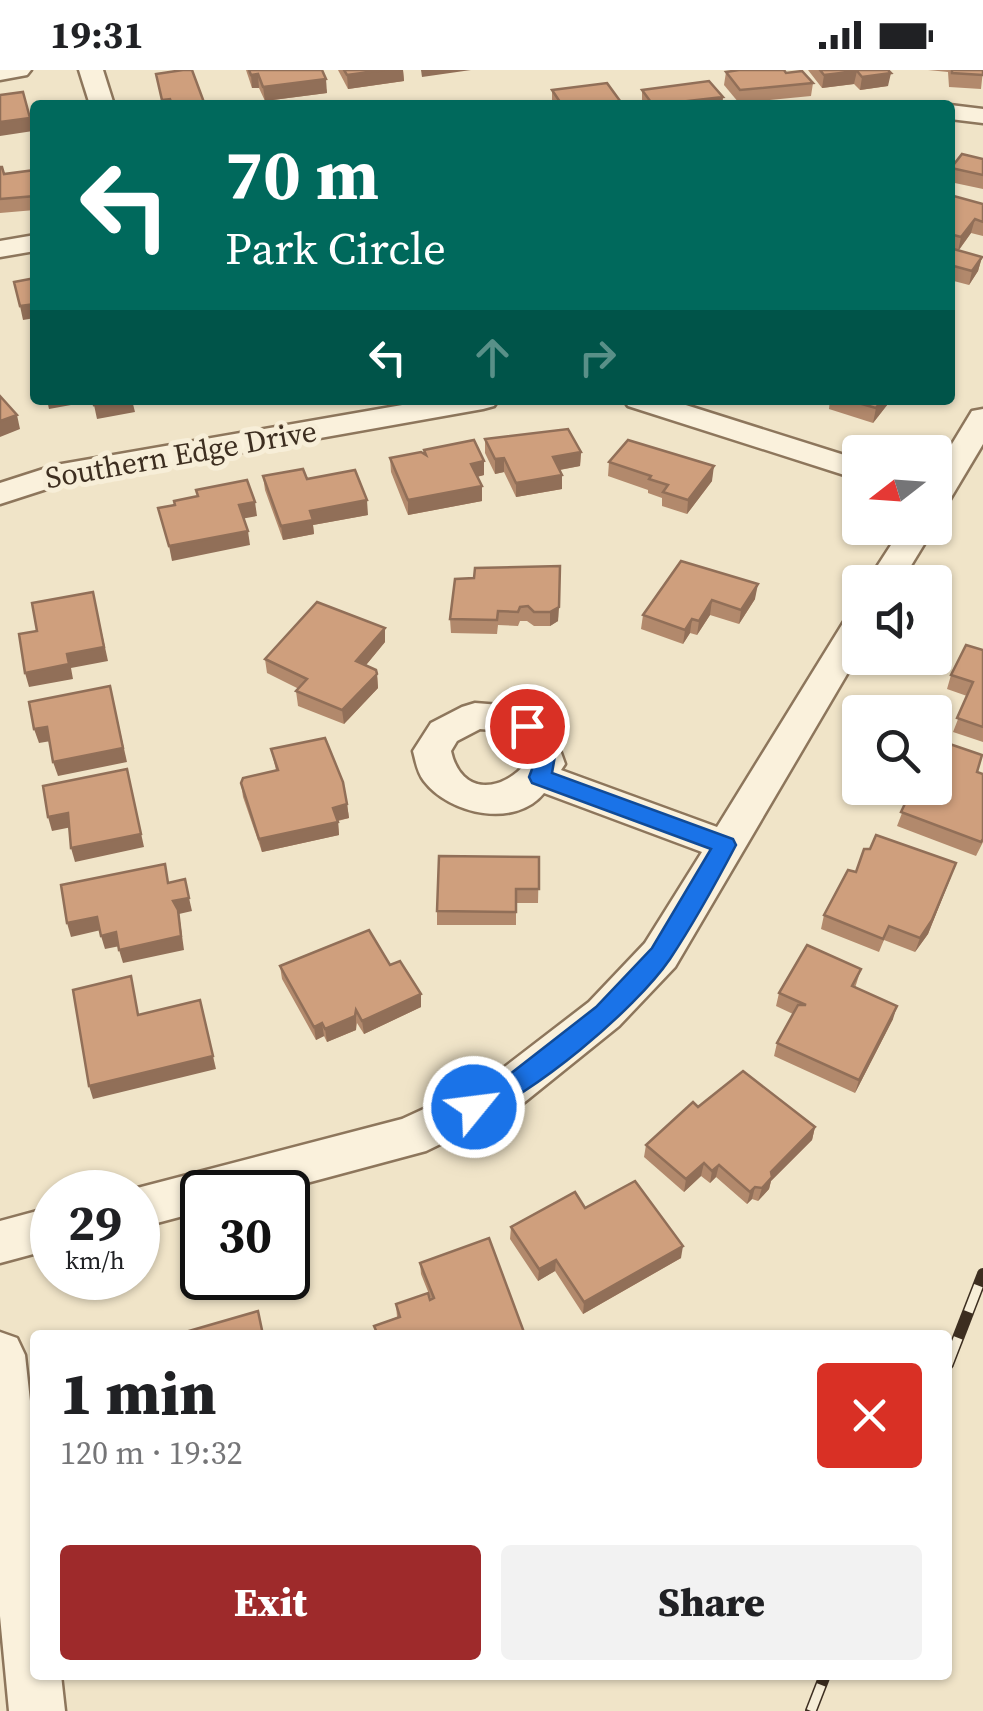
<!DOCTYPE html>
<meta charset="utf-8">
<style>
:root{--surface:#fff;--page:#f2f2f2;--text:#202124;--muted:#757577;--accent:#9e2a2b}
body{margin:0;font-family:"Source Serif 4",serif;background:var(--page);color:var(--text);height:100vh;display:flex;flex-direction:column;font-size:38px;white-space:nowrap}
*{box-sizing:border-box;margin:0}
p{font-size:32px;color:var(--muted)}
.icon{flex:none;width:55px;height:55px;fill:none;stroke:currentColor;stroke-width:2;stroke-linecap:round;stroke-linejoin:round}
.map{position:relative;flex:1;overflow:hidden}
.details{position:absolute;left:30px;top:1260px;width:922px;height:350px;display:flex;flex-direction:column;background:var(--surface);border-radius:10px;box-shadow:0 2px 8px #0004}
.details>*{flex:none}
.banner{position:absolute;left:30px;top:30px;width:925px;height:305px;border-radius:10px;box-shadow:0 2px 8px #0004;background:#00695c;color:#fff;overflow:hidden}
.needle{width:65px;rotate:253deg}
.controls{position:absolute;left:842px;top:365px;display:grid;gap:20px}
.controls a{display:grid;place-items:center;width:110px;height:110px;border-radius:10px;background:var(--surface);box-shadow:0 2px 8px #0004;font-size:50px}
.speed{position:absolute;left:30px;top:1100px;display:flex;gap:20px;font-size:50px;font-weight:700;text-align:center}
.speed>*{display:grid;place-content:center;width:130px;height:130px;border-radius:50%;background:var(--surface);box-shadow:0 2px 8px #0004;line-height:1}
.speed small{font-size:25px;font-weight:400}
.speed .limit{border:5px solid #111;border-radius:15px;background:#fff;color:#111}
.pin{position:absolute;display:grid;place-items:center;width:85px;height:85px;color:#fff;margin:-42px;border:5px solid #fff;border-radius:50%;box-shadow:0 2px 10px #0007}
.me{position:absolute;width:110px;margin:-55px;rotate:61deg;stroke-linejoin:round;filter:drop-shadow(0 0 8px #0008)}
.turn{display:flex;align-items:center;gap:35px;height:210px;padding:0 30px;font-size:45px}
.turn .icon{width:130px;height:130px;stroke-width:2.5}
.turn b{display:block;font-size:70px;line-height:85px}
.lanes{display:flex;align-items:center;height:95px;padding:0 30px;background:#0003;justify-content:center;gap:50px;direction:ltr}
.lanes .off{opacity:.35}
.round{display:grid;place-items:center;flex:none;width:105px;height:105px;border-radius:10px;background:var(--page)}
.summary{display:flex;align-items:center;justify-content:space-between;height:170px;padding:0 30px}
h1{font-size:60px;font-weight:800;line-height:75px}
.cta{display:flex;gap:20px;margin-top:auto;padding:20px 30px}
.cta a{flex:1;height:115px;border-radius:10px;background:var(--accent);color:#fff;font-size:40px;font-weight:800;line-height:115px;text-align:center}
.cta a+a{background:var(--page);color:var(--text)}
.status{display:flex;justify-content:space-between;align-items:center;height:70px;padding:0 50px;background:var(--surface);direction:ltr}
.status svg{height:28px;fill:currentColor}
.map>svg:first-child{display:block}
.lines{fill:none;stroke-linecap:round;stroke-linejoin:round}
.minor-casing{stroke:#8d765c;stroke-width:5}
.minor{fill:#faf1dc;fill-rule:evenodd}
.rail-casing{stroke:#3d2e20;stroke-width:12}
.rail{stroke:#f7eed8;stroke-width:9;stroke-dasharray:28;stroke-linecap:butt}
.wall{fill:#b2896c}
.shaded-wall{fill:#916f58}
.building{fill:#cf9f7d;stroke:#916f58;stroke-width:2.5}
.route{fill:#1a73e8;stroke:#114b97;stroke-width:2.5}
.labels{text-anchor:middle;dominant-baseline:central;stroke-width:10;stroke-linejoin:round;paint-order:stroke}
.far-street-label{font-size:30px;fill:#3d2e20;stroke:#f7eed8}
</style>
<div class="status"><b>19:31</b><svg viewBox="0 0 49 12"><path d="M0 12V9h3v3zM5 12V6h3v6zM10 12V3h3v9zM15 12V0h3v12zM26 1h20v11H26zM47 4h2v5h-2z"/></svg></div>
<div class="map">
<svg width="983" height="1641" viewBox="0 0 983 1641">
<rect width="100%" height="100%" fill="#f0e4c8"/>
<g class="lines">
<g class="minor-casing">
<g id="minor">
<path d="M0,0H31L27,5L0,10Z"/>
<path d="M79,0H103L114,35H90Z"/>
<path d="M948,35H950L983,39V53L950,49Z"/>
<path d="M35,165V181L0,187V171Z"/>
<path d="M431,330H498L494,336L483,339L62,414L0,434V413L56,395Z"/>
<path d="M624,330H670L860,390V410L628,336Z"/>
<path d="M983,339V374L946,436L935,439V402L972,341Z"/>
<path d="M902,458H934L901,512H867Z"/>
<path d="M860,541V582L675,897L619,956L521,1035L426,1081L273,1122H202V1141L138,1158V1122H122L402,1049L489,1009L589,932L645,873L702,782L544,723C515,759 449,744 424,711C417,702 416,692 413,681L431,653L462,637L475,633L512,636L552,658L565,694L561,700L717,757L848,545ZM480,659L504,661L522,674L527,692C502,723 461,726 451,681L457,671Z"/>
<path d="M52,1137V1179L0,1193V1151Z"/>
<path d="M0,1262L17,1268L25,1285L35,1377V1605H61L65,1641H9L0,1546Z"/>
</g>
</g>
<use href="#minor" class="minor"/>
<g class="rail-casing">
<g id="rail">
<path d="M948,1294L983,1204"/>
<path d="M811,1641L825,1605"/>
</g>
</g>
<use href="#rail" class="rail"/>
</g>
<g class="wall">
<path d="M246,0H322L327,23L265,31L259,18H252Z"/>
<path d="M338,0H403L404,11L348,19Z"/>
<path d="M808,0H888V16L860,20L854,14L822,18Z"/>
<path d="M928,0H983L981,19L949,17L948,2Z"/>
<path d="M726,2L786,3L813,13L811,26L739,33L724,15Z"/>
<path d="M552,20L623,35H552Z"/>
<path d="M642,20L723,27L722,35H642Z"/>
<path d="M983,89V119L950,112L951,98Z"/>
<path d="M0,97L4,104L35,100V140L0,143Z"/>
<path d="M950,125L983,134V166L971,163L959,180L982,187L978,201L969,215L950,210Z"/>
<path d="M830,330H891L873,353L829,339Z"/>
<path d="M485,369L581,382L580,396L560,400L562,419L516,427L504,402L495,404L485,383Z"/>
<path d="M424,380L484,405L477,407L482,431L408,445L391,402L390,388L424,384Z"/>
<path d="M609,392L712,411L687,444L662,436V428L648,423V420L608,406Z"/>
<path d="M263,406L307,409L368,445L313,455L314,464L283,470L265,420Z"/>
<path d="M681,491L755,529L739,554L710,545L697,565L690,563L683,574L641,559L643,545Z"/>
<path d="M560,496L558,551L550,556H534L527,551H520L518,556L498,555L497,564L451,563L450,549L474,508Z"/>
<path d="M385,572L366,595L377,604L378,618L344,654L298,636L296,621L299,619L267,603L265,589Z"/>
<path d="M983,580V672L953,662L967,626L947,619L951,605Z"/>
<path d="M271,679L347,734L349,748L338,751L339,765L262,782L243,727L241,713L276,700Z"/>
<path d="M977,702L983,704V772L976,786L897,756L907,730L889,724L891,718H935Z"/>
<path d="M539,787L538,833H516V855H437V841Z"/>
<path d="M856,802L951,807L928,864L915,882L884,870L879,882L821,859L824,845Z"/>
<path d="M390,895L421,924V937L364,964L357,953L356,960L327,972L324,966L316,970L282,909L280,896Z"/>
<path d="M861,899L855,918L893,949L855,1023L774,986L777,973L793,944L776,936L779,923Z"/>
<path d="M698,1037L815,1057L812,1070L771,1111L769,1119L758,1131L752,1129L747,1134L716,1107L710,1113L701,1106L684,1122L644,1087L646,1075Z"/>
<path d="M585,1138L681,1188L583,1244L555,1201L538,1211L510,1169L511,1157Z"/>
<path d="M420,1193L525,1265H376L374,1256L397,1247L396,1234L431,1229L421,1204Z"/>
</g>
<g class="shaded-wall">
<path d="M384,0H403L404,11L348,19L347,5Z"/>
<path d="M421,0H471L422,7Z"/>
<path d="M857,1L854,14L822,18L824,5Z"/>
<path d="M891,3L888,16L860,20L862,7Z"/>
<path d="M258,4L259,18H252L251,5Z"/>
<path d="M326,9L327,23L265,31L263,17Z"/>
<path d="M723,27L722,35H661Z"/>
<path d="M170,29L171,35H163L162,30Z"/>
<path d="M30,48L33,61L0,66V52Z"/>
<path d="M975,149L971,163L958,181L961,167Z"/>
<path d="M982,187L978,201L969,215L972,201Z"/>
<path d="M35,234V248L23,250L20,236Z"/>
<path d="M47,330H92L93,331L49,339Z"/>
<path d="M122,330H132L135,342L97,349L94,335Z"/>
<path d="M882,330H891L873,353L876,338Z"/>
<path d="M17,345L20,359L0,367V351Z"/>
<path d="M581,382L580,396L553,401V387Z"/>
<path d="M504,388V402L495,404V389Z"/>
<path d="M484,391V405L472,408L471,394Z"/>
<path d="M714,396L712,411L687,444L688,430Z"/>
<path d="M562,405V419L516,427V413Z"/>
<path d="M482,416V431L408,445V430Z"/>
<path d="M367,430L368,445L313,455L314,464L283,470L281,456L310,441Z"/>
<path d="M255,432L257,446L241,449L239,435Z"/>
<path d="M248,461L250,475L172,491L169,476Z"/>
<path d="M758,514L755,529L739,554L741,540Z"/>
<path d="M93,522L108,591L71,598L73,609L29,617L25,603L67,584Z"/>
<path d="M712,530L710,545L697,565L699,551Z"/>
<path d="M559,537L558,551L550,556V542Z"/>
<path d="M692,549L690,563L683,574L685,560Z"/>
<path d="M385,558V572L357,606L356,591Z"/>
<path d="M377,604L378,618L344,654L342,640Z"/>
<path d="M110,616L127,692L58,706L53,692Z"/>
<path d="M47,657L51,671L39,673L34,659Z"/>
<path d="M127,699L144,777L75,792L71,778Z"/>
<path d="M347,734L349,748L335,751L333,738Z"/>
<path d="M68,743L72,757L52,761L48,747Z"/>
<path d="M338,752L339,765L262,782L259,769Z"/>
<path d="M956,793L928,864L915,882L920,868Z"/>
<path d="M189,828L192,841L179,844L184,880L123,893L119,880L173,831Z"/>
<path d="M97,847L101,860L71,867L67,853Z"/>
<path d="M116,862L120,876L105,879L101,866Z"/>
<path d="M421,924V937L364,964L362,951Z"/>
<path d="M200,930L216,999L93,1029L89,1016Z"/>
<path d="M897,936L893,949L855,1023L859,1010Z"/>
<path d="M356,940V960L327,972L325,959Z"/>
<path d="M322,953L324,966L316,970L314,957Z"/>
<path d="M815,1057L812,1070L771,1111L769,1119L758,1131L762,1118L771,1102Z"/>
<path d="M704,1093L701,1106L684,1122L686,1109Z"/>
<path d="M719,1095L716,1107L710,1113L712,1101Z"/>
<path d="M755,1117L752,1129L747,1134L750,1122Z"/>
<path d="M683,1176L681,1188L583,1244L584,1232Z"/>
<path d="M556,1190L555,1201L538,1211L539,1199Z"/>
</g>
<g class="building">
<path d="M183,0H192L205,35H172L170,29L162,30L156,4Z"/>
<path d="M249,0H322L326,9L263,17L258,4L251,5Z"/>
<path d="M344,0H384L347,5Z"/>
<path d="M739,0H784L786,3L802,1L813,13L740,20L726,2Z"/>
<path d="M820,0H888L891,3L862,7L857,1L824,5Z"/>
<path d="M952,0H983V5L952,3Z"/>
<path d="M709,11L723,27L653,35L642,20Z"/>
<path d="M607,13L623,35H562L552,20Z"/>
<path d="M23,22L30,48L0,52V25Z"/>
<path d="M962,84L983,89V105L951,98Z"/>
<path d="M0,97H2L4,104L35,100V126L0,129Z"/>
<path d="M950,125L983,134V152L975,149L961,167L950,164Z"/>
<path d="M950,178L982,187L972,201L950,195Z"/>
<path d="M35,208V234L20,236L14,212Z"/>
<path d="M0,326L17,345L0,351Z"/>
<path d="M93,330H122L94,335Z"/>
<path d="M848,330H882L876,338Z"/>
<path d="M568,359L581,382L553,387L562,405L516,413L504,388L495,389L485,369Z"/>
<path d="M474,370L484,391L471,394L482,416L408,430L390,388L421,382L426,385L424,380Z"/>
<path d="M628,370L714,396L688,430L663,422L668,415L649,409L651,406L609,392Z"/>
<path d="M303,399L307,409L355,400L367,430L310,441L313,450L281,456L263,406Z"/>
<path d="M247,410L255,432L239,435L248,461L169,476L158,438L175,435L174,431L198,426L196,420Z"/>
<path d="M681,491L758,514L741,540L712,530L699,551L692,549L685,560L643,545Z"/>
<path d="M560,496L559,537L550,542H534L528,536L520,537L518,542L498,541L497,550L450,549L455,509L474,508L475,498Z"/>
<path d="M93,522L104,577L67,584L69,594L25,603L19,564L37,561L32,533Z"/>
<path d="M317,532L385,558L356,591L376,600L377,604L342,640L296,621L307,609L265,589Z"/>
<path d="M966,575L983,580V657L957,648L973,612L951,605Z"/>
<path d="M110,616L123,678L53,692L47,657L34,659L29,632Z"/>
<path d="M325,668L343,712L347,734L333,738L338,752L259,769L241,713L243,708L278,700L271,679Z"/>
<path d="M935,669L982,685L977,702L983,704V769L981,772L901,742L911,721L917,719L913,718H935Z"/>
<path d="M127,699L141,764L71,778L68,743L48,747L43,716Z"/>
<path d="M876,765L956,793L932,850L920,868L889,856L883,869L824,845L848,800L856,802L864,779H870Z"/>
<path d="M439,786L539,787V819H516V842L437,841Z"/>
<path d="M165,794L168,813L185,809L189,828L173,831L178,840L181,866L119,880L116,862L101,866L97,847L67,853L61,815Z"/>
<path d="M369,860L390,895L400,891L421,924L362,951L356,940L355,946L325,959L322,953L314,957L280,896Z"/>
<path d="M807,875L861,899L852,916L897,936L859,1010L777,973L798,935H806L779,923Z"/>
<path d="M131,906L138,945L200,930L213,986L89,1016L73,920Z"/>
<path d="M743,1001L815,1057L771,1102L772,1107L762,1118L755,1117L750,1122L719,1095L712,1101L704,1093L686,1109L646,1075L693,1032L698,1037Z"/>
<path d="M635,1111L683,1176L584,1232L556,1190L539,1199L511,1157L575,1122L585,1138Z"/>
<path d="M489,1168L525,1265H378L374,1256L400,1247L396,1234L428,1223L430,1230L434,1228L420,1193Z"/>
<path d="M258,1241L263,1265H175Z"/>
</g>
<path class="route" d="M527,649L534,651L556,680L552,703L733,769L736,775C716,813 694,853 670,889C635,940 531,1027 474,1048L465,1045L461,1037L465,1030L496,1015L596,937L652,878L711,779L532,713L529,707C540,683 529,676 517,656Z"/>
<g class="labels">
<g class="far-street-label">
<text transform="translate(181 384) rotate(-10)">Southern Edge Drive</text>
</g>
</g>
</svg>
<div class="controls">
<a><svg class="needle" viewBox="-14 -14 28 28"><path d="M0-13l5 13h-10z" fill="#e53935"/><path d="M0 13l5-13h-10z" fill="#757577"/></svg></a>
<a><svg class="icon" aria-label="sound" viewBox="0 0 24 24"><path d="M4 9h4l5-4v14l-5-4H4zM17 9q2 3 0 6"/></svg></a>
<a><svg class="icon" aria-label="search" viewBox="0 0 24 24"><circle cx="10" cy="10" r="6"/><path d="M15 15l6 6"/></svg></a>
</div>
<div class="speed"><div>29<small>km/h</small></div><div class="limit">30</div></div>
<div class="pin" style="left:527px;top:656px;background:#d93025"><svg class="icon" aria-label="arrive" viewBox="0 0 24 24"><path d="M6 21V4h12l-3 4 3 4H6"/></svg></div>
<svg class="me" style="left:474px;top:1037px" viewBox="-20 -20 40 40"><circle r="17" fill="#1a73e8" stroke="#fff" stroke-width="3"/><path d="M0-11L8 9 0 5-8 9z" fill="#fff"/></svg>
<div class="banner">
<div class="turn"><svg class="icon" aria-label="left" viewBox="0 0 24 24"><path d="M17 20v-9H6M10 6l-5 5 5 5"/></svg><div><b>70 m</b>Park Circle</div></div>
<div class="lanes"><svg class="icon" aria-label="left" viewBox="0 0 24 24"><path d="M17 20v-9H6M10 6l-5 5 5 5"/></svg><svg class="icon off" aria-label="ahead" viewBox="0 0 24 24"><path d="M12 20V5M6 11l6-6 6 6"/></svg><svg class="icon off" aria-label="right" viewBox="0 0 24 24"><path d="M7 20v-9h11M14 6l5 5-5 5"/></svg></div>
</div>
<section class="details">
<div class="summary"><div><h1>1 min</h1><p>120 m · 19:32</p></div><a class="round" style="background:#d93025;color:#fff"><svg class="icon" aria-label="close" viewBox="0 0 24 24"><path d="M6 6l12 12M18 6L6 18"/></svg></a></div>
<div class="cta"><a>Exit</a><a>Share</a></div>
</section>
</div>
